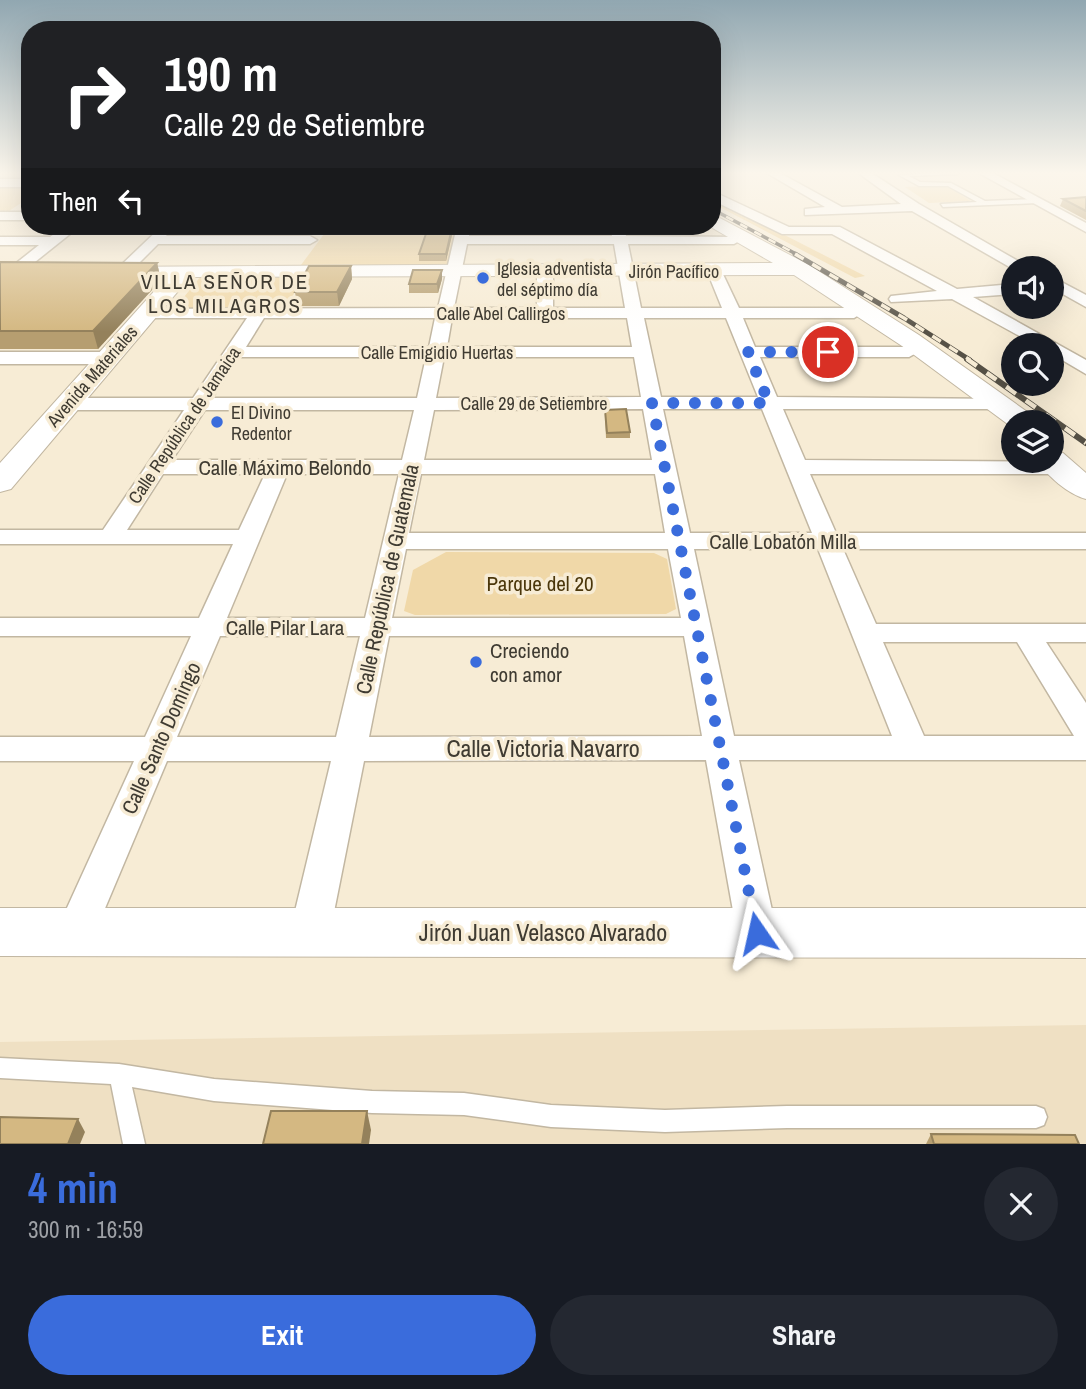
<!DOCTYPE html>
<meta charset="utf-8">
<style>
:root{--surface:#171b24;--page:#242831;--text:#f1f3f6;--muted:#9ea1a6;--accent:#3a6cdc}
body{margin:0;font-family:"Archivo Narrow",sans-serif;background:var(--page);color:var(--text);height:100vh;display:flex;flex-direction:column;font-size:26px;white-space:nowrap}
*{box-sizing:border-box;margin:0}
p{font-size:23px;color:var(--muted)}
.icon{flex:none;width:38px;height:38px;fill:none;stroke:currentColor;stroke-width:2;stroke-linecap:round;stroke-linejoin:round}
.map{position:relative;height:1144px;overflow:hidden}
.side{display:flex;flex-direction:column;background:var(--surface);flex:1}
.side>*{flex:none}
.hud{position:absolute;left:21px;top:21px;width:700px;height:214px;border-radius:28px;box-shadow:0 7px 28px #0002;background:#202124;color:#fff;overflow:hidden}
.buttons{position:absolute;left:1001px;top:256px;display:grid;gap:14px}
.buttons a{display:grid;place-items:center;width:63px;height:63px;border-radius:50%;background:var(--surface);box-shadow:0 7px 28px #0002;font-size:35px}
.pin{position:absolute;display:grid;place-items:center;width:60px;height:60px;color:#fff;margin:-30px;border:4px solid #fff;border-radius:50%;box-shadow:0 2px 7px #0007}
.me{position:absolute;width:77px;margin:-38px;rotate:349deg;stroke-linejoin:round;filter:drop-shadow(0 0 5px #0008)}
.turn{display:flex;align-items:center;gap:24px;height:147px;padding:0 28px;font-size:32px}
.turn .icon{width:91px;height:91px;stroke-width:2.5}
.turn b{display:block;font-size:49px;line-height:60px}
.then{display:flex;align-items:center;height:66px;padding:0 28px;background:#0003;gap:14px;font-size:26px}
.round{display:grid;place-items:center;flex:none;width:74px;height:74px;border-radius:37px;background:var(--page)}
.head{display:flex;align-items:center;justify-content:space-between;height:119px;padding:0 28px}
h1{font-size:42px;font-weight:700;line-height:52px;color:var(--accent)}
.cta{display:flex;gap:14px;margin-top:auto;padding:14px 28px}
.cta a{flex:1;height:80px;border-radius:42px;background:var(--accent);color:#fff;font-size:28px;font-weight:700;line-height:80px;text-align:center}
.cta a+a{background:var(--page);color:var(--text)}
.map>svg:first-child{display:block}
.built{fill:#efe0c3}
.green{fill:#f0d8a8}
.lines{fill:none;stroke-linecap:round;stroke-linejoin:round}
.lane-casing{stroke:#c2b7a2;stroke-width:3}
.street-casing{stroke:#c2b7a2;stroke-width:3}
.secondary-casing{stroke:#c2b7a2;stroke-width:2}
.lane{fill:#fff;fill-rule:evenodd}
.street{fill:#fff;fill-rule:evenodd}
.secondary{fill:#fff;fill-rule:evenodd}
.rail-far2-casing{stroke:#565146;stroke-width:3.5}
.rail-far1-casing{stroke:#565146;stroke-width:5}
.rail-casing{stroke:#565146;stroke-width:6}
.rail-far2{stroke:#f7ecd5;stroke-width:2.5;stroke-dasharray:8;stroke-linecap:butt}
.rail-far1{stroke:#f7ecd5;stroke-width:3.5;stroke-dasharray:10;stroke-linecap:butt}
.rail{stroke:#f7ecd5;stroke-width:4.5;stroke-dasharray:12;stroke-linecap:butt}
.wall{fill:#b69e70}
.shaded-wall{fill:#94815b}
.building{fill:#d4b882;stroke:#94815b;stroke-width:2}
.route{stroke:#3a6cdc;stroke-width:12;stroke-dasharray:0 21.6}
.poi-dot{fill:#3a6cdc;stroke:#f7ecd5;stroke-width:2.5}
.labels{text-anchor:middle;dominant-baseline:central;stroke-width:7;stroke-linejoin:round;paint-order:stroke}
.far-poi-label{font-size:18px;fill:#3f3b32;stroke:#f7ecd5;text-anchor:start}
.far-street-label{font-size:18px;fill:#3f3b32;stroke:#f7ecd5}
.far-quarter-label{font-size:21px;letter-spacing:2px;fill:#3f3b32;stroke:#f7ecd5}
.street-label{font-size:21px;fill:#3f3b32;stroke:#f7ecd5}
.park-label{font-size:21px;fill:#4b370b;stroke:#f7ecd5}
.poi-label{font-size:21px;fill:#3f3b32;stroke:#f7ecd5;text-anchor:start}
.near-street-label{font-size:24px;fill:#3f3b32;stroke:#f7ecd5}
</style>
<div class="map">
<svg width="1086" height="1144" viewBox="0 0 1086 1144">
<rect width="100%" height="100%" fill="#f7ecd5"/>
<path class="built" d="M1086,1025V1144H0V1042Z"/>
<g class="green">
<path d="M30,184V197L6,213H0V185Z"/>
<path d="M945,185L971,201L929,203L905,187Z"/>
<path d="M712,198L865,276L855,278L712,203Z"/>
<path d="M330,226H458L449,265H301Z"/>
<path d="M201,276L304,278L283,311L175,308Z"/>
<path d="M446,552L654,553L667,559L676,609L666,614L415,615L404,611L413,570Z"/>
</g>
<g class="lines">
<g class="lane-casing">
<g id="lane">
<path d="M960,172L958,174L909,176L920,182L951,183L985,201L1037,199L1040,201L1037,203L943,207L941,204L977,202L948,186H919L899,175Z"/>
<path d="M0,1058L119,1064L214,1079L372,1091L464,1093L551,1105L665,1110L787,1106H1036L1044,1109L1047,1117L1044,1125L1036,1128H787L665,1132L551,1127L464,1115L372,1113L214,1101L132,1087L145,1144H123L111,1084L0,1078Z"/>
</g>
</g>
<g class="street-casing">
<g id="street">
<path d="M765,172H778L842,207L901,204L857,172H870L919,204L1030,268L1013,269L912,211L805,215V209L825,207Z"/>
<path d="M977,172H991L1086,223V232Z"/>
<rect x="0" y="179" width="30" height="8"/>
<path d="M712,191L789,227H840L957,289L1013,284V294L973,297L1086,360V374L1052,354V345H1036L952,299L891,302L889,299L891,296L937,291L832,234H782L712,200Z"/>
<rect x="0" y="212" width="30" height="8"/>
<path d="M65,226H80L20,274H10L7,271L10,268L39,245H0V237H50Z"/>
<path d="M162,226H170L172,229L166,236H310L317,240L310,244H158L128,274H118L115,271L118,268Z"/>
<path d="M457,226H471L469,236H612L610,226H624L626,236L739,237L741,240L734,244H628L641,308H722L707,271L710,268H720L739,308H854L862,313L854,318H743L755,347H909L918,352L909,357H760L777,397L1006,399L1009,403L1006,407L999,409H783L805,460L1068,462L1071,467L1068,472L1060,474H810L836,533H1086V549H843L876,624H1086V642H1046L1086,703V760H739L777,933L771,945L757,951L743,945L737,933L706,760L364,761L330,932L324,944L310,949L296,944L290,932L331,761H167L90,944L76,949L62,944L56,932L134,761H0V737H145L191,636H0V618H199L233,544H0V530H103L184,410H68L61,408L58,404L61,400L68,398H193L247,318H147L139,313L141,309L438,308ZM467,244H614L625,308H553V271L545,266L537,271V308H454ZM264,318H435L429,347H246ZM452,318H627L632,347H447ZM644,318H726L758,397H661ZM239,357H426L417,398H212ZM444,357H634L641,397L436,398ZM643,409L652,460H424L434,410ZM663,409H762L812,533H690ZM205,410H414L402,460H172ZM163,474H265L239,530H127ZM287,474H399L365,618H227ZM421,474H655L665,533H409ZM406,549H668L681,618H392ZM694,549H818L892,736H734ZM220,636H360L336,737H177ZM389,636H684L702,736L369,737ZM883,642H1017L1074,736H924Z"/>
<path d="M1052,277L1086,295V307L1052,288Z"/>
<path d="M0,352H108L117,358L108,364H0Z"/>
</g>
</g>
<g class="secondary-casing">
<g id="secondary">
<path d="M712,214L809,265L919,335L1033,416L1037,422H1013V428L902,346L794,275L190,277L11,489L0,492V463L167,277H110L103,275L99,271L103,267L773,263L709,226H712Z"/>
<path d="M1052,451L1063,453L1086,473V499C1068,494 1047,476 1037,460H1052Z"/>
<path d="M0,908H1086V958L0,956Z"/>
</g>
</g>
<use href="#lane" class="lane"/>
<use href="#street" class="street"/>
<use href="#secondary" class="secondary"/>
<g class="rail-far2-casing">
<path id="rail-far2" d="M712,209L798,255"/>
</g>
<g class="rail-far1-casing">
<path id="rail-far1" d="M795,254L904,318L970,360"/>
</g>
<g class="rail-casing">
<path id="rail" d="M967,359L1086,443"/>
</g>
<use href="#rail-far2" class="rail-far2"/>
<use href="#rail-far1" class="rail-far1"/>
<use href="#rail" class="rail"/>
</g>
<g class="wall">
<path d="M1086,197V220L1060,206L1063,199Z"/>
<path d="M452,235L446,261H419V254Z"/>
<path d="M0,262L157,263L161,280L98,349H0Z"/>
<path d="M351,266L352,279L339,306H297L295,292Z"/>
<path d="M442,279L438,293H409V284Z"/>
<path d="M605,415L630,432V438H606Z"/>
<path d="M931,1134L1079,1144H926Z"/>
</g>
<g class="shaded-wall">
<path d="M452,228V235L446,261V254Z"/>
<path d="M157,263L161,280L98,349L93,331Z"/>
<path d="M351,266L352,279L339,306L337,292Z"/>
<path d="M442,270V279L438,293L437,284Z"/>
<path d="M367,1111L371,1130L369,1144H362Z"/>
<path d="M78,1119L85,1132L80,1144H68Z"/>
</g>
<g class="building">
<path d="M1086,197V211L1063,199Z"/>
<path d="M428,228H452L446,254H419Z"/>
<path d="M0,262L157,263L93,331H0Z"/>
<path d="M309,266H351L337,292H295Z"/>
<path d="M413,270H442L437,284H409Z"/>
<path d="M626,409L630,432L607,433L605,410Z"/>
<path d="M271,1111H367L362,1144H263Z"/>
<path d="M0,1117L78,1119L68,1144H0Z"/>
<path d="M931,1134L1075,1135L1079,1144H934Z"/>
</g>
<linearGradient id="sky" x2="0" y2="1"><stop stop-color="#91a7b1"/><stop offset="0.52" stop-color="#fbf6ec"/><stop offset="1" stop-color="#fbf6ec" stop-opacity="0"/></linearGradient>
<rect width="1086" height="332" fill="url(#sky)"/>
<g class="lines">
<path class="route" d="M757,933L652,403H769L748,352H828"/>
</g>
<g class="poi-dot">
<circle cx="483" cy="278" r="7"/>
<circle cx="217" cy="422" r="7"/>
<circle cx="476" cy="662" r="7"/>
</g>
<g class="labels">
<g class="far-poi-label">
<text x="497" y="268">Iglesia adventista<tspan x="497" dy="21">del séptimo día</tspan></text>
<text x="231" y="412">El Divino<tspan x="231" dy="21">Redentor</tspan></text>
</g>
<g class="far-street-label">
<text x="674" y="271">Jirón Pacífico</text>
<text x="501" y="313">Calle Abel Callirgos</text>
<text x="437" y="352">Calle Emigidio Huertas</text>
<text transform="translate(92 376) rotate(-49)">Avenida Materiales</text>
<text x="534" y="403">Calle 29 de Setiembre</text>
<text transform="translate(184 425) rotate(-56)">Calle República de Jamaica</text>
</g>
<g class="far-quarter-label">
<text x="225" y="281">VILLA SEÑOR DE<tspan x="225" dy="24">LOS MILAGROS</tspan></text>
</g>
<g class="street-label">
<text x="285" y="467">Calle Máximo Belondo</text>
<text x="783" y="541">Calle Lobatón Milla</text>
<text transform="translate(387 579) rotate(-78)">Calle República de Guatemala</text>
<text x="285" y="627">Calle Pilar Lara</text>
<text transform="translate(161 738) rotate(-66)">Calle Santo Domingo</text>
</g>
<g class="park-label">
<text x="540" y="583">Parque del 20</text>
</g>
<g class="poi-label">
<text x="490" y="650">Creciendo<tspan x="490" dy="24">con amor</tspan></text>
</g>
<g class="near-street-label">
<text x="543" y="748">Calle Victoria Navarro</text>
<text x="543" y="932">Jirón Juan Velasco Alvarado</text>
</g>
</g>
</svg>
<div class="buttons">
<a><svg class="icon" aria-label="sound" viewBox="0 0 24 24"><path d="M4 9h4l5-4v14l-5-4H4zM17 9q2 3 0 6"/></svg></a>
<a><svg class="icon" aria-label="search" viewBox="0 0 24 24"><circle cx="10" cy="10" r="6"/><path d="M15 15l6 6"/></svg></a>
<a><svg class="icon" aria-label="layers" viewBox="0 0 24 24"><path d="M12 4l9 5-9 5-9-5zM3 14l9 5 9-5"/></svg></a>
</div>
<div class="pin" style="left:828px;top:352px;background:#d93025"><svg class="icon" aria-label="arrive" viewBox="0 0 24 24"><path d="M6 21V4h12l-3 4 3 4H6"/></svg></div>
<svg class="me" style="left:757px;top:933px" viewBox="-20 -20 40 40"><path d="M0-17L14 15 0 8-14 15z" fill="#3a6cdc" stroke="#fff" stroke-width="4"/></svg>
<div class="hud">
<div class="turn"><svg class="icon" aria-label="right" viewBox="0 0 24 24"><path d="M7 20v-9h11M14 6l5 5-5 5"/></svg><div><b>190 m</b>Calle 29 de Setiembre</div></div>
<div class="then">Then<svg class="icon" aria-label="left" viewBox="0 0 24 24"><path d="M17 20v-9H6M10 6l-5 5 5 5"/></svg></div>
</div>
</div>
<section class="side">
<div class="head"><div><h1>4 min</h1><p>300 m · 16:59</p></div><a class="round"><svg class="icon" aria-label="close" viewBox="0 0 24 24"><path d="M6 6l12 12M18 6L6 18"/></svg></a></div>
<div class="cta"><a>Exit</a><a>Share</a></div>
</section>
